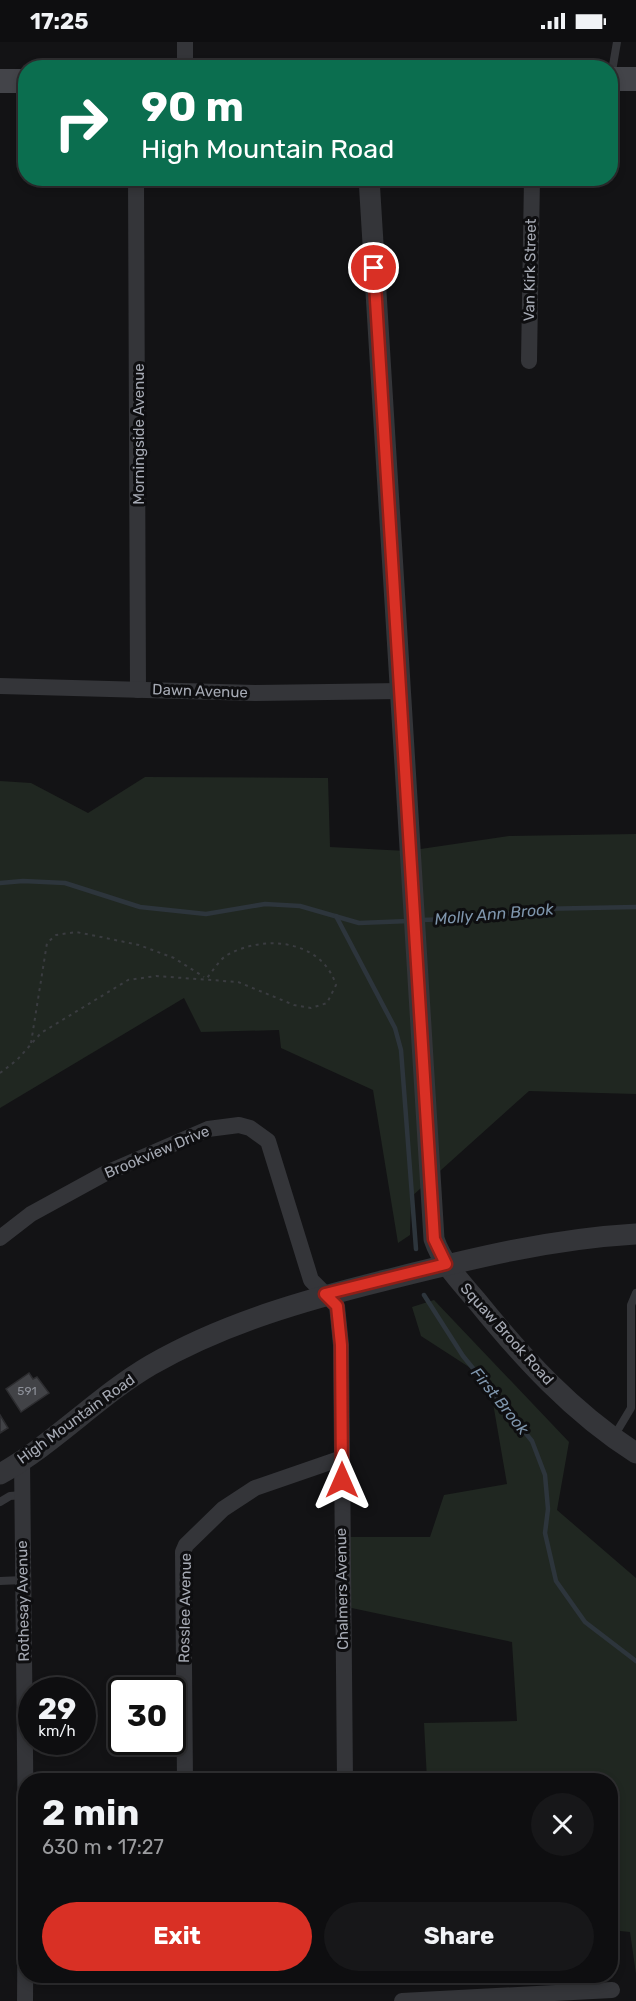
<!DOCTYPE html>
<meta charset="utf-8">
<style>
:root{--surface:#0e0e10;--page:#171719;--text:#f1f3f6;--muted:#9b9c9f;--line:#2e2e30;--accent:#d93025}
body{margin:0;font-family:Rubik,sans-serif;background:var(--page);color:var(--text);height:100vh;display:flex;flex-direction:column;font-size:22px;white-space:nowrap}
*{box-sizing:border-box;margin:0}
p{font-size:20px;color:var(--muted)}
.icon{flex:none;width:33px;height:33px;fill:none;stroke:currentColor;stroke-width:2;stroke-linecap:round;stroke-linejoin:round}
.map{position:relative;flex:1;overflow:hidden}
.details{position:absolute;left:18px;top:1731px;width:600px;height:210px;display:flex;flex-direction:column;background:var(--surface);border-radius:24px;box-shadow:0 3px 9px #0003,0 0 0 2px var(--line)}
.details>*{flex:none}
.banner{position:absolute;left:18px;top:18px;width:600px;height:126px;border-radius:24px;box-shadow:0 3px 9px #0003,0 0 0 2px var(--line);background:#0b6e4f;color:#fff;overflow:hidden}
.speed{position:absolute;left:18px;top:1635px;display:flex;gap:12px;font-size:30px;font-weight:700;text-align:center}
.speed>*{display:grid;place-content:center;width:78px;height:78px;border-radius:50%;background:var(--surface);box-shadow:0 3px 9px #0003,0 0 0 2px var(--line);line-height:1}
.speed small{font-size:15px;font-weight:400}
.speed .limit{border:3px solid #111;border-radius:9px;background:#fff;color:#111}
.pin{position:absolute;display:grid;place-items:center;width:51px;height:51px;color:#fff;margin:-26px;border:3px solid #fff;border-radius:50%;box-shadow:0 2px 6px #0007}
.me{position:absolute;width:66px;margin:-33px;rotate:0deg;stroke-linejoin:round;filter:drop-shadow(0 0 4px #0008)}
.turn{display:flex;align-items:center;gap:21px;height:126px;padding:0 24px;font-size:27px}
.turn .icon{width:78px;height:78px;stroke-width:2.5}
.turn b{display:block;font-size:42px;line-height:51px}
.round{display:grid;place-items:center;flex:none;width:63px;height:63px;border-radius:32px;background:var(--page)}
.summary{display:flex;align-items:center;justify-content:space-between;height:102px;padding:0 24px}
h1{font-size:36px;font-weight:700;line-height:45px}
.button{display:flex;gap:12px;margin-top:auto;padding:12px 24px}
.button a{flex:1;height:69px;border-radius:36px;background:var(--accent);color:#fff;font-size:24px;font-weight:700;line-height:69px;text-align:center}
.button a+a{background:var(--page);color:var(--text)}
.status{display:flex;justify-content:space-between;align-items:center;height:42px;padding:0 30px;background:var(--surface);direction:ltr}
.status svg{height:16px;fill:currentColor}
.map>svg:first-child{display:block}
.green{fill:#202721}
.lines{fill:none;stroke-linecap:round;stroke-linejoin:round}
.stream{stroke:#2d353c;stroke-width:4.5}
.building{fill:#424347;stroke:#2d2d30;stroke-width:1.5}
.path{stroke:#3a3c40;stroke-width:2;stroke-dasharray:3 4.5;stroke-linecap:butt}
.service{stroke:#343539;stroke-width:8}
.minor{stroke:#343539;stroke-width:16}
.tertiary{stroke:#343539;stroke-width:21}
.secondary{stroke:#434449;stroke-width:24}
.route-casing{stroke:#8d1f18;stroke-width:15}
.route{stroke:#d93025;stroke-width:10}
.labels{text-anchor:middle;dominant-baseline:central;stroke-width:6;stroke-linejoin:round;paint-order:stroke}
.number-label{font-size:12px;fill:#8d9099}
.street-label{font-size:15px;fill:#a6aab4;stroke:#0e0e10}
.water-label{font-size:16px;font-style:italic;fill:#7f96ad;stroke:#0e0e10}
</style>
<div class="status"><b>17:25</b><svg viewBox="0 0 49 12"><path d="M0 12V9h3v3zM5 12V6h3v6zM10 12V3h3v9zM15 12V0h3v12zM26 1h20v11H26zM47 4h2v5h-2z"/></svg></div>
<div class="map">
<svg width="636" height="1959" viewBox="0 0 636 1959">
<rect width="100%" height="100%" fill="#131315"/>
<g class="green">
<path d="M145,735L328,736L330,805L407,809L509,794L636,792V1052L529,1049L411,1155L410,1193L398,1201L373,1048L281,1006L279,988L201,990L184,956L0,1066V739L31,741L88,771Z"/>
<path d="M434,1258L569,1400L557,1468L636,1536V1932L630,1890L611,1888L610,1738H427L424,1681L517,1679L512,1600L342,1564L345,1495H430L444,1453L507,1442L489,1338L421,1294L412,1265Z"/>
</g>
<g class="lines">
<g class="stream">
<path d="M0,841L23,839L65,841L140,865L206,872L265,862L300,864L359,881L409,879"/>
<path d="M336,874L395,986L401,1008L416,1207"/>
<path d="M421,878L480,876L537,867L636,865"/>
<path d="M424,1253L463,1314L532,1399L545,1433L548,1467L545,1491L556,1539L585,1580L636,1619"/>
</g>
</g>
<g class="building">
<path d="M29,1331L33,1337L37,1335L49,1351L21,1370L6,1347Z"/>
<path d="M0,1373L8,1386L0,1391Z"/>
</g>
<g class="lines">
<g class="path">
<path d="M31,1001L47,901L56,893L76,890L96,894L139,903L174,916L204,935"/>
<path d="M0,1031L17,1018L41,991L128,938L156,934L238,940L294,963L311,966L327,961L336,943C322,899 267,892 229,912C220,916 213,929 207,936"/>
</g>
<g class="service">
<path d="M611,35L617,0"/>
<path d="M613,1396L631,1366V1263L636,1251"/>
<path d="M0,1460L10,1454L22,1453"/>
<path d="M0,1539L23,1538"/>
</g>
<g class="minor">
<path d="M185,0V26"/>
<path d="M136,136L138,648"/>
<path d="M529,319L532,136"/>
<path d="M0,644L255,651L401,649"/>
<path d="M0,1196L31,1172L104,1132L208,1087L239,1083L250,1086L268,1099L311,1238L337,1264L341,1303L345,1738"/>
<path d="M22,1418L26,1808"/>
<path d="M185,1738L183,1510L186,1503L223,1467L255,1446L342,1416"/>
<path d="M25,1959L26,1817"/>
<path d="M402,1959L612,1948"/>
</g>
<g class="tertiary">
<path d="M369,136L434,1197C442,1221 460,1239 476,1258C522,1315 573,1371 636,1411"/>
<path d="M0,1432C54,1402 98,1354 151,1323C224,1281 305,1258 386,1238C470,1217 549,1197 636,1192"/>
</g>
<g class="secondary">
<path d="M610,37H636"/>
<path d="M0,39H26"/>
</g>
</g>
<g class="lines">
<g class="route-casing">
<path id="route" d="M342,1438L341,1303L337,1264L325,1252L446,1222L434,1197L374,226"/>
</g>
<use href="#route" class="route"/>
</g>
<g class="labels">
<g class="number-label">
<text x="27" y="1349">591</text>
</g>
<g class="street-label">
<text transform="translate(530 228) rotate(-89)">Van Kirk Street</text>
<text transform="translate(139 392) rotate(-90)">Morningside Avenue</text>
<text transform="translate(200 649) rotate(2)">Dawn Avenue</text>
<text transform="translate(157 1110) rotate(-23)">Brookview Drive</text>
<text transform="translate(507 1292) rotate(48)">Squaw Brook Road</text>
<text transform="translate(76 1377) rotate(-36)">High Mountain Road</text>
<text transform="translate(342 1547) rotate(-91)">Chalmers Avenue</text>
<text transform="translate(23 1559) rotate(-91)">Rothesay Avenue</text>
<text transform="translate(185 1566) rotate(-89)">Rosslee Avenue</text>
</g>
<g class="water-label">
<text transform="translate(494 872) rotate(-5)">Molly Ann Brook</text>
<text transform="translate(500 1359) rotate(51)">First Brook</text>
</g>
</g>
</svg>
<div class="speed"><div>29<small>km/h</small></div><div class="limit">30</div></div>
<div class="pin" style="left:374px;top:226px;background:#d93025"><svg class="icon" aria-label="arrive" viewBox="0 0 24 24"><path d="M6 21V4h12l-3 4 3 4H6"/></svg></div>
<svg class="me" style="left:342px;top:1438px" viewBox="-20 -20 40 40"><path d="M0-17L14 15 0 8-14 15z" fill="#d93025" stroke="#fff" stroke-width="4"/></svg>
<div class="banner">
<div class="turn"><svg class="icon" aria-label="right" viewBox="0 0 24 24"><path d="M7 20v-9h11M14 6l5 5-5 5"/></svg><div><b>90 m</b>High Mountain Road</div></div>
</div>
<section class="details">
<div class="summary"><div><h1>2 min</h1><p>630 m · 17:27</p></div><a class="round"><svg class="icon" aria-label="close" viewBox="0 0 24 24"><path d="M6 6l12 12M18 6L6 18"/></svg></a></div>
<div class="button"><a>Exit</a><a>Share</a></div>
</section>
</div>
